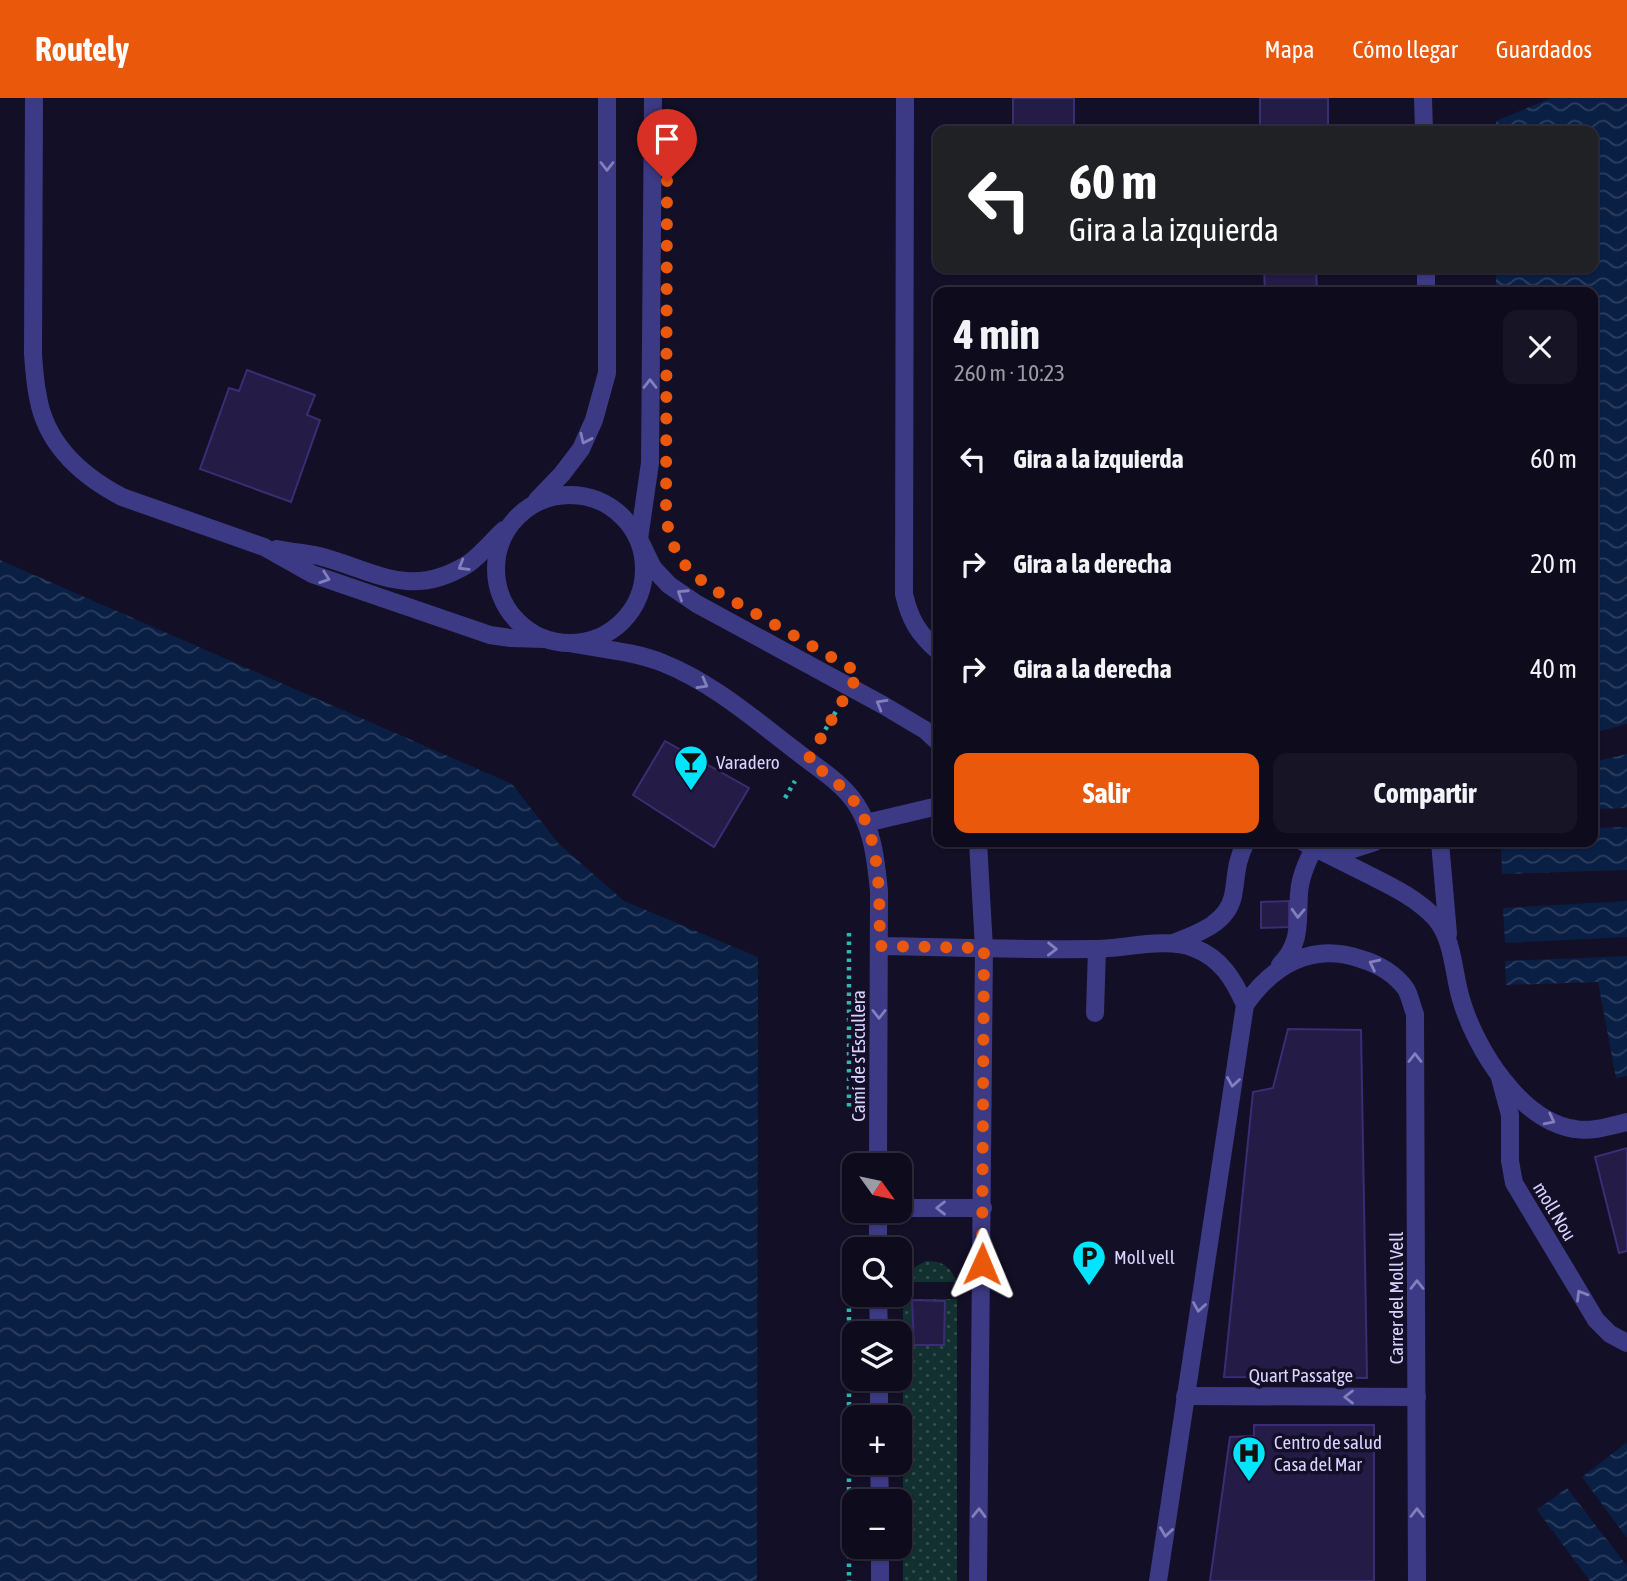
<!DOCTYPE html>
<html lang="es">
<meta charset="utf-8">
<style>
:root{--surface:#0e0b1c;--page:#171425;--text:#f1f3f6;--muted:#9b9ba3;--line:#2e2b3b;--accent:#ea580c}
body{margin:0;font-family:"Asap Condensed",sans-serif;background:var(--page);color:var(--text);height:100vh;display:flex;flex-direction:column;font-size:26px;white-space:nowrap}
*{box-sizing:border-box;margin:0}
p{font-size:23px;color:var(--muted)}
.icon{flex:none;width:38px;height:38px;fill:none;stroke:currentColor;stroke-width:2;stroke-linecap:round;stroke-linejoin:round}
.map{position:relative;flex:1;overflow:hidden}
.panel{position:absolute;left:933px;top:189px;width:665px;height:560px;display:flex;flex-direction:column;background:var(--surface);border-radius:14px;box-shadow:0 2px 5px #0004,0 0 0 2px var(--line)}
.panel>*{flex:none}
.banner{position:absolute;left:933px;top:28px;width:665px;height:147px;border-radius:14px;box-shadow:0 2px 5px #0004,0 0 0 2px var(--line);background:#202124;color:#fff;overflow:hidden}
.needle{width:46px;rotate:123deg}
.controls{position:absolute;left:842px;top:1055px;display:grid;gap:14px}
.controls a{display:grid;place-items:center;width:70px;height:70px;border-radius:14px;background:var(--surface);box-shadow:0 2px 5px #0004,0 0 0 2px var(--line);font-size:35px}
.pin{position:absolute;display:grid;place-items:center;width:60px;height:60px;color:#fff;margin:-72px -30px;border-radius:50% 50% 50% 0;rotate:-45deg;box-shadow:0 0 7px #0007}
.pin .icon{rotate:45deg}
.me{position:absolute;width:77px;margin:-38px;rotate:1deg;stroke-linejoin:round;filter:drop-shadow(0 0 5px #0008)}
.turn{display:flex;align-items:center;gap:24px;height:147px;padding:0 21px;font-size:32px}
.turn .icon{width:91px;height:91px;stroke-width:2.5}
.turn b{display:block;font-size:49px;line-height:60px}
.round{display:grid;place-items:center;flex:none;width:74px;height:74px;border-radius:14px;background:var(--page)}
.summary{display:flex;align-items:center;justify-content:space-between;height:119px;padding:0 21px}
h1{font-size:42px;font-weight:700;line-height:52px}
.cta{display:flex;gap:14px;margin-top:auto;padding:14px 21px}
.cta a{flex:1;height:80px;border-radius:14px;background:var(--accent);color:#fff;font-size:28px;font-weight:700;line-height:80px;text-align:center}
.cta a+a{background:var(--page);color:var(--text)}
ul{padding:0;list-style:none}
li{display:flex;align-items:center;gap:21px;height:105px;padding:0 21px}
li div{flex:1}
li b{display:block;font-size:26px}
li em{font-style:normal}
header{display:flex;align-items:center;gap:42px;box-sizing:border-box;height:98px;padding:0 35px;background:var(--accent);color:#fff}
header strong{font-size:33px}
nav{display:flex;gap:38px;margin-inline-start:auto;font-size:24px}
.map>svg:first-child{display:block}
.grass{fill:url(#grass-dots)}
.water{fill:url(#water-waves)}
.building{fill:#241b47;stroke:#3b2d73;stroke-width:2}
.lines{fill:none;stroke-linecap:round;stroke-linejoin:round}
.path{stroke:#2fb8b0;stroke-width:4.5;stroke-dasharray:3.5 5;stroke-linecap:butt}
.minor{stroke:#3d3a85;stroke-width:18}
.oneway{stroke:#837fbc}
.route{stroke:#ea580c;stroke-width:12;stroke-dasharray:0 21.6}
.labels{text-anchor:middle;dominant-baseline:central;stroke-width:7;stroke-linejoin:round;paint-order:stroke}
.poi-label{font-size:19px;fill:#d9d4ff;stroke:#130f26;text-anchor:start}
.street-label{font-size:19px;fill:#d9d4ff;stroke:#130f26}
</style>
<header>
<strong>Routely</strong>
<nav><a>Mapa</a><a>Cómo llegar</a><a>Guardados</a></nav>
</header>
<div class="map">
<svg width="1627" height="1483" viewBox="0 0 1627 1483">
<defs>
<pattern id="grass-dots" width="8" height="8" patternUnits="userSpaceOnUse" patternTransform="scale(1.75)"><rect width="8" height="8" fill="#12302f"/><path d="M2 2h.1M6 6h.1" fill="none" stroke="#344d4e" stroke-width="1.8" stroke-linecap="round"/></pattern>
<pattern id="water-waves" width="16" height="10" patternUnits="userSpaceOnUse" patternTransform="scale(1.75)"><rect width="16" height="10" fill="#0a1f44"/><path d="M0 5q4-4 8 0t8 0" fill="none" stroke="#2d3f60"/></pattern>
</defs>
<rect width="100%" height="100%" fill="#130f26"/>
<g class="grass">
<path d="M926,1163C941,1162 952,1169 956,1184H902C907,1172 915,1169 926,1163Z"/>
<rect x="903" y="1201" width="54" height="282"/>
</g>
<g class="water">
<path d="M1551,0H1627V626L1593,635L1592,194H1496V170H1592V33H1496V23Z"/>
<path d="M0,462L512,686L558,745L624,803L758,859L757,1483H0Z"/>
<path d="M1627,656V710L1593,711V664Z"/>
<path d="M1627,729V772L1502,776L1501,744H1592L1593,730Z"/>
<path d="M1627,803V839L1505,845L1503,810Z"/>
<path d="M1627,858V978L1616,980L1598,884L1506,887L1505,863Z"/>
<path d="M1627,1344V1440L1582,1379Z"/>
<path d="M1567,1390L1627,1468V1483H1590L1537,1412Z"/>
</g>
<g class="building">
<rect x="1013" y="0" width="61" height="33"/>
<rect x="1260" y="0" width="68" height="33"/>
<path d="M1264,170H1316L1317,194H1265Z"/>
<path d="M247,272L315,297L307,317L320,322L291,404L200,371L229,290L239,293Z"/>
<path d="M665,643L749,690L714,749L633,697Z"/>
<path d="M1289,803V829L1261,830V804Z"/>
<path d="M1288,931L1361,932L1367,1280L1224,1279L1253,994L1273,990Z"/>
<path d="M1627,1050V1153L1619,1155L1595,1059Z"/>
<path d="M912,1202L945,1203L944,1247H914Z"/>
<path d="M1254,1327H1374V1483H1210L1230,1339L1254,1338Z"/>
</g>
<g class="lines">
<g class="path">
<path d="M821,639L838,610"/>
<path d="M785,700L795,683"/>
<path d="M849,835V1013"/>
<path d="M849,1064V1115"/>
<path d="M849,1151V1483"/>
</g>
<g class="minor">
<path d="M34,0L33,256C34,271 35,285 38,299C46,346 82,378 122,399L264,449L312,476L490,537L511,540L545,541"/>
<path d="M653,0L650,365L639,441L653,470L669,487L697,506L883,607L925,632L938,644"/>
<path d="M905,0L904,496C910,522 918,535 938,553"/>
<path d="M1423,0L1424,33"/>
<path d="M1426,170V194"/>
<circle cx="570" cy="471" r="74"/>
<path d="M537,402L562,376L581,351L594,322L607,275V0"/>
<path d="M277,451C291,454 305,455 319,458C376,473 410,502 468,466C481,457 492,443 504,432"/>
<path d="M569,545C600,551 633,553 663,565C713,585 754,621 796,653C816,669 842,684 856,706C873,731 876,764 879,793L878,1068"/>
<path d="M866,725L938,708"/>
<path d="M978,744L984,850L978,1483"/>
<path d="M1303,744C1325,755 1347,766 1369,777C1393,789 1418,801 1436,821C1454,843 1453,875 1461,901C1475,950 1520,1023 1575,1031C1592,1034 1610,1028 1627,1024"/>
<path d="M1440,744L1448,836"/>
<path d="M1324,752L1347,753L1375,744"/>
<path d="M1173,845C1196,836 1227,826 1233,798C1237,777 1235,765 1246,744"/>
<path d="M879,848C951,849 1022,852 1093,851C1123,851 1166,839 1194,850C1221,860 1234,882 1245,907"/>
<path d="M1280,867C1302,844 1297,825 1299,796C1300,779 1307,764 1314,750"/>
<path d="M1095,915L1097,851"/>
<path d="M1500,980L1510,1017V1063L1514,1085L1596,1222L1610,1236L1627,1245"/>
<path d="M900,1110H983"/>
<path d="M878,1113V1152"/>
<path d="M878,1197L879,1236"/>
<path d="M879,1281V1320"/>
<path d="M1185,1298L1417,1299"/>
<path d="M879,1365L880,1404"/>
<path d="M880,1449V1483"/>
<path d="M1158,1483L1245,907C1273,867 1312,844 1361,861C1378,866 1395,876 1406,891C1410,898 1412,909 1415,916L1417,1483"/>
</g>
</g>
<defs><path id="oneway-chevron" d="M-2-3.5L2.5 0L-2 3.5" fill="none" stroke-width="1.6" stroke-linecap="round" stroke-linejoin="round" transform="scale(1.75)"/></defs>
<g class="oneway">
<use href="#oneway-chevron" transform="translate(607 68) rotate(90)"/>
<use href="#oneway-chevron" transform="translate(650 286) rotate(-90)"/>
<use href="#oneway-chevron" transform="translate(585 341) rotate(115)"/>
<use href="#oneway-chevron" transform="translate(463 468) rotate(149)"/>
<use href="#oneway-chevron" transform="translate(325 480) rotate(19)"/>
<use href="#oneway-chevron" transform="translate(682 496) rotate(-147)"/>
<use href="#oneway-chevron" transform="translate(703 586) rotate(29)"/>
<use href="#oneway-chevron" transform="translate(881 606) rotate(-150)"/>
<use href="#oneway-chevron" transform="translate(1298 815) rotate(92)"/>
<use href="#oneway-chevron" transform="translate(1052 851) rotate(1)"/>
<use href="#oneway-chevron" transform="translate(1374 866) rotate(-154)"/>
<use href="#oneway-chevron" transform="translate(879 916) rotate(90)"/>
<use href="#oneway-chevron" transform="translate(1415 960) rotate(-90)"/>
<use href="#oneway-chevron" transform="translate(1233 984) rotate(99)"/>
<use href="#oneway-chevron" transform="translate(1550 1022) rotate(27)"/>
<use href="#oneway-chevron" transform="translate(941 1110) rotate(180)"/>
<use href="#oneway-chevron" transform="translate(1417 1187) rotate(-90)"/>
<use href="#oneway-chevron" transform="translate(1581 1197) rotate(-121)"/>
<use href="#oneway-chevron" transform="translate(1199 1209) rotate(99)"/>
<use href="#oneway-chevron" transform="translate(1349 1299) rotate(-180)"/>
<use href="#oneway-chevron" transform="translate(979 1415) rotate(-89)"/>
<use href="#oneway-chevron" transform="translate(1417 1415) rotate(-90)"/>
<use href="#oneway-chevron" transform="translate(1166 1434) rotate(98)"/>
</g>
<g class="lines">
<path class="route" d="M667,83L666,420C674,459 683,470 716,493L859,575L808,662C824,675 844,688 856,706C882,744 879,804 880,848L984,850L982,1166"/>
</g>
<defs>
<g id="bar-pin" transform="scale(1.75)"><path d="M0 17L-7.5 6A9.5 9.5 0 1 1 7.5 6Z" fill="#00e5ff" stroke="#130f26"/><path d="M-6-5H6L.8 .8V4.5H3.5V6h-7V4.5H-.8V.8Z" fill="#111"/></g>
<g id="parking-pin" transform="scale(1.75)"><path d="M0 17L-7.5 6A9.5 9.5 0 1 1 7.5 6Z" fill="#00e5ff" stroke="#130f26"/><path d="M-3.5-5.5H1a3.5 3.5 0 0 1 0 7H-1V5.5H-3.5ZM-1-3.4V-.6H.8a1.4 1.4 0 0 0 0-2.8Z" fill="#111"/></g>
<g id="hospital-pin" transform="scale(1.75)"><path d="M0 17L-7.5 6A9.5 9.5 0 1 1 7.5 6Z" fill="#00e5ff" stroke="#130f26"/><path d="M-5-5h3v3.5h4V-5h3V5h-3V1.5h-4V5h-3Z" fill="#111"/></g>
</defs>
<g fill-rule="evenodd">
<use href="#bar-pin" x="691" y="664"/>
<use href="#parking-pin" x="1089" y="1159"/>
<use href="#hospital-pin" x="1249" y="1355"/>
</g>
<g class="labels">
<g class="poi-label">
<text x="716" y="664">Varadero</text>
<text x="1114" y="1159">Moll vell</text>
<text x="1274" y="1344">Centro de salud<tspan x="1274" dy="22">Casa del Mar</tspan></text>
</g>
<g class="street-label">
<text transform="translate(858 958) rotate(-90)">Camí de s'Escullera</text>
<text transform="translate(1555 1113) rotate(59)">moll Nou</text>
<text transform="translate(1396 1200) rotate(-90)">Carrer del Moll Vell</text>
<text x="1301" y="1277">Quart Passatge</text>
</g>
</g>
</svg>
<div class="controls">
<a><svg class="needle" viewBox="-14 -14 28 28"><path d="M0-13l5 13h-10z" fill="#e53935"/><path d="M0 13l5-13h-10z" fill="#9b9ba3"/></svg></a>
<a><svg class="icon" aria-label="search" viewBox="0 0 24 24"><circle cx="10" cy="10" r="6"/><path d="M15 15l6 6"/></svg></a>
<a><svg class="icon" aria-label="layers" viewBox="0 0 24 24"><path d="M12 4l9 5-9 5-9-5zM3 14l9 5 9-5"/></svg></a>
<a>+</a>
<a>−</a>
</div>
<div class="pin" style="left:667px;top:83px;background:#d93025"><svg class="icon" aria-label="arrive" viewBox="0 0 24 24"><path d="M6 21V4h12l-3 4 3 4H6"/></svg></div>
<svg class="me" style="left:982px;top:1166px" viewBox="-20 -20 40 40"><path d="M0-17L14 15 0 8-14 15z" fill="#ea580c" stroke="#fff" stroke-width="4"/></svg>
<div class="banner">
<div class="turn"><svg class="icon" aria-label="left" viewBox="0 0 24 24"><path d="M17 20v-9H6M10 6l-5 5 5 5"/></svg><div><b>60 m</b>Gira a la izquierda</div></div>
</div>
<section class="panel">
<div class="summary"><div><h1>4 min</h1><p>260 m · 10:23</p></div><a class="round"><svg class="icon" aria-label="close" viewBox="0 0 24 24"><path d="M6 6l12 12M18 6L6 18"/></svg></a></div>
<ul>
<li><svg class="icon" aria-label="left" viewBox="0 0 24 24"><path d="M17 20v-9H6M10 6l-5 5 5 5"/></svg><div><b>Gira a la izquierda</b></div><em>60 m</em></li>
<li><svg class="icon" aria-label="right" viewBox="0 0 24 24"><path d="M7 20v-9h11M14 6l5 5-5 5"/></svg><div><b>Gira a la derecha</b></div><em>20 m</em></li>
<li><svg class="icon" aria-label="right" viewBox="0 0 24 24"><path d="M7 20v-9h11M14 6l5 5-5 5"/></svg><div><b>Gira a la derecha</b></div><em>40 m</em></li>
</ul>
<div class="cta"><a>Salir</a><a>Compartir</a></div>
</section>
</div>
